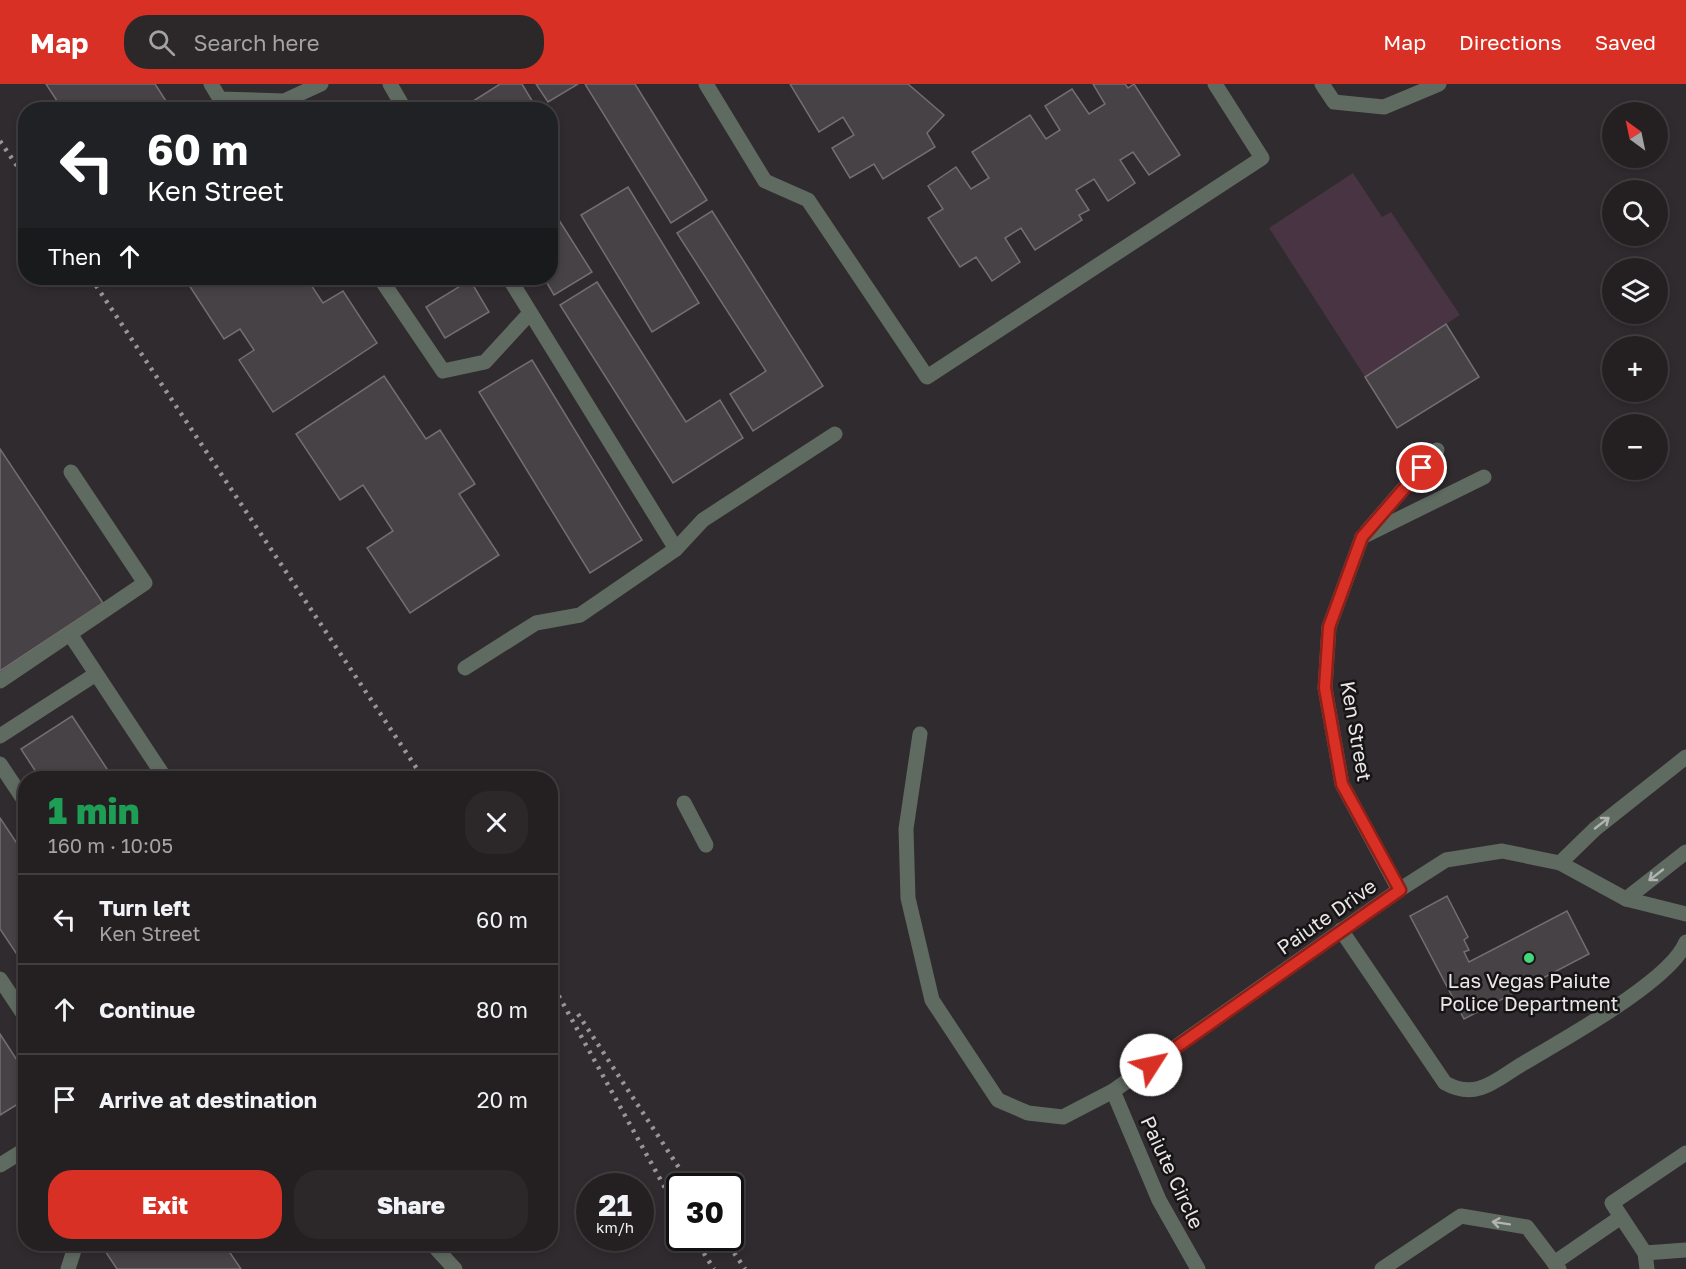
<!DOCTYPE html>
<meta charset="utf-8">
<style>
:root{--surface:#242022;--page:#2c282a;--text:#f1f3f6;--muted:#a3a3a5;--line:#413e40;--accent:#d93025}
body{margin:0;font-family:"Golos Text",sans-serif;background:var(--page);color:var(--text);height:100vh;display:flex;flex-direction:column;font-size:22px;white-space:nowrap}
*{box-sizing:border-box;margin:0}
p{font-size:20px;color:var(--muted)}
.icon{flex:none;width:33px;height:33px;fill:none;stroke:currentColor;stroke-width:2;stroke-linecap:round;stroke-linejoin:round}
.map{position:relative;flex:1;overflow:hidden}
.side{position:absolute;left:18px;top:687px;width:540px;height:480px;display:flex;flex-direction:column;background:var(--surface);border-radius:24px;box-shadow:0 3px 9px #0003,0 0 0 2px var(--line)}
.side>*{flex:none}
.hud{position:absolute;left:18px;top:18px;width:540px;height:183px;border-radius:24px;box-shadow:0 3px 9px #0003,0 0 0 2px var(--line);background:#202124;color:#fff;overflow:hidden}
.needle{width:39px;rotate:327deg}
.controls{position:absolute;left:1602px;top:18px;display:grid;gap:12px}
.controls a{display:grid;place-items:center;width:66px;height:66px;border-radius:50%;background:var(--surface);box-shadow:0 3px 9px #0003,0 0 0 2px var(--line);font-size:30px}
.speed{position:absolute;left:576px;top:1089px;display:flex;gap:12px;font-size:30px;font-weight:700;text-align:center}
.speed>*{display:grid;place-content:center;width:78px;height:78px;border-radius:50%;background:var(--surface);box-shadow:0 3px 9px #0003,0 0 0 2px var(--line);line-height:1}
.speed small{font-size:15px;font-weight:400}
.speed .limit{border:3px solid #111;border-radius:9px;background:#fff;color:#111}
.pin{position:absolute;display:grid;place-items:center;width:51px;height:51px;color:#fff;margin:-26px;border:3px solid #fff;border-radius:50%;box-shadow:0 2px 6px #0007}
.me{position:absolute;width:66px;margin:-33px;rotate:55deg;stroke-linejoin:round;filter:drop-shadow(0 0 4px #0008)}
.turn{display:flex;align-items:center;gap:21px;height:126px;padding:0 30px;font-size:27px}
.turn .icon{width:78px;height:78px;stroke-width:2.5}
.turn b{display:block;font-size:42px;line-height:51px}
.then{display:flex;align-items:center;height:57px;padding:0 30px;background:#0003;gap:12px;font-size:22px}
.round{display:grid;place-items:center;flex:none;width:63px;height:63px;border-radius:24px;background:var(--page)}
.overview{display:flex;align-items:center;justify-content:space-between;height:102px;padding:0 30px}
h1{font-size:36px;font-weight:800;line-height:45px;color:#1e9e55}
.cta{display:flex;gap:12px;margin-top:auto;padding:12px 30px}
.cta a{flex:1;height:69px;border-radius:24px;background:var(--accent);color:#fff;font-size:24px;font-weight:800;line-height:69px;text-align:center}
.cta a+a{background:var(--page);color:var(--text)}
ul{padding:0;list-style:none}
li{display:flex;align-items:center;gap:18px;height:90px;padding:0 30px;border-top:2px solid var(--line)}
li div{flex:1}
li b{display:block;font-size:22px}
li em{font-style:normal}
header{display:flex;align-items:center;gap:36px;box-sizing:border-box;height:84px;padding:0 30px;background:var(--accent);color:#fff}
header strong{font-size:28px}
nav{display:flex;gap:33px;margin-inline-start:auto;font-size:21px}
.search{width:420px;height:54px;background:var(--page);display:flex;align-items:center;gap:15px;box-sizing:border-box;padding:0 21px;border-radius:24px;color:var(--muted);font-size:22px}
.map>svg:first-child{display:block}
.green{fill:#483442}
.building{fill:#474246;stroke:#746e72;stroke-width:1.5}
.lines{fill:none;stroke-linecap:round;stroke-linejoin:round}
.service{stroke:#5f6a61;stroke-width:15}
.minor{stroke:#5f6a61;stroke-width:15}
.rail{stroke:#999598;stroke-width:4.5;stroke-dasharray:3 6;stroke-linecap:butt}
.oneway{stroke:#b2b4b2}
.route-casing{stroke:#8d1f18;stroke-width:15}
.route{stroke:#d93025;stroke-width:10}
.poi-dot{fill:#43d77b;stroke:#161415;stroke-width:2}
.labels{text-anchor:middle;dominant-baseline:central;stroke-width:5;stroke-linejoin:round;paint-order:stroke}
.street-label{font-size:20px;fill:#e9e6e8;stroke:#161415}
.poi-label{font-size:20px;fill:#e9e6e8;stroke:#161415}
</style>
<header>
<strong>Map</strong>
<div class="search"><svg class="icon" aria-label="search" viewBox="0 0 24 24"><circle cx="10" cy="10" r="6"/><path d="M15 15l6 6"/></svg>Search here</div>
<nav><a>Map</a><a>Directions</a><a>Saved</a></nav>
</header>
<div class="map">
<svg width="1686" height="1185" viewBox="0 0 1686 1185">
<rect width="100%" height="100%" fill="#302b2e"/>
<path class="green" d="M1353,89L1382,133L1391,128L1460,231L1365,293L1269,144Z"/>
<g class="building">
<path d="M46,0H155L168,20L160,26H63Z"/>
<path d="M500,0H522L537,25L459,26Z"/>
<path d="M536,0H578L548,18Z"/>
<path d="M585,0H635L707,116L671,139Z"/>
<path d="M790,0H908L944,31L927,49L935,63L883,95L874,80L850,94L832,64L854,51L843,33L819,48Z"/>
<path d="M1093,0H1125L1128,4L1134,0L1180,71L1149,91L1133,68L1120,76L1135,99L1108,117L1094,95L1076,106L1089,126L1079,131L1082,136L1035,166L1021,144L1005,154L1020,178L992,197L976,173L960,183L928,134L943,125L928,102L956,83L971,105L989,94L972,68L1030,31L1046,55L1060,46L1045,22L1072,5L1089,30L1105,20Z"/>
<path d="M628,103L699,219L652,248L581,131Z"/>
<path d="M550,122L592,188L554,211L544,194H550Z"/>
<path d="M712,127L823,302L753,347L730,310L766,287L677,149Z"/>
<path d="M195,194H322L311,201L323,219L343,207L377,259L273,328L239,276L254,266L240,245L224,255L187,198Z"/>
<path d="M470,196L489,228L445,254L426,223Z"/>
<path d="M597,198L686,338L720,316L743,354L673,399L560,221Z"/>
<path d="M1446,240L1479,293L1397,344L1365,293Z"/>
<path d="M532,276L642,456L590,489L479,308Z"/>
<path d="M384,292L426,355L440,346L475,400L459,410L499,471L410,529L367,464L393,447L363,401L340,416L296,350Z"/>
<path d="M0,365L103,519L0,587Z"/>
<path d="M72,632L113,694H40L21,665Z"/>
<path d="M0,734L26,773V884L0,845Z"/>
<path d="M1447,812L1468,853L1464,856L1469,866L1464,868L1469,878L1567,827L1589,870L1464,935L1410,832Z"/>
<path d="M0,950L26,990V1015L0,1031Z"/>
<path d="M104,1160H224L241,1185H117L101,1161Z"/>
</g>
<g class="lines">
<g class="service">
<path d="M211,0L220,15L284,17L321,0"/>
<path d="M390,0L405,26"/>
<path d="M706,0L765,97L808,116L927,293L1262,74L1215,0"/>
<path d="M1322,0L1334,18L1384,23L1439,0"/>
<path d="M380,194L443,287L485,278L530,229"/>
<path d="M509,194L676,465"/>
<path d="M1367,447L1437,366"/>
<path d="M1362,453L1484,393"/>
<path d="M70,550L165,694"/>
<path d="M465,584L536,539L580,531L676,465L703,436L835,350"/>
<path d="M0,597L145,499L71,388"/>
<path d="M0,652L96,590"/>
<path d="M0,680L26,719"/>
<path d="M684,719L706,761"/>
<path d="M1560,779L1595,745L1686,673"/>
<path d="M1626,815L1686,768"/>
<path d="M1341,846L1445,999C1456,1005 1468,1008 1480,1004C1495,1000 1511,986 1524,979C1562,956 1671,897 1686,858"/>
<path d="M0,895L26,934"/>
<path d="M1686,1069L1612,1119L1645,1169L1686,1166"/>
<path d="M0,1081L26,1065"/>
<path d="M432,1160L455,1185"/>
<path d="M1645,1169L1647,1185"/>
<path d="M1554,1179L1621,1133"/>
<path d="M68,1185L76,1160"/>
<path d="M1382,1185L1461,1132L1527,1143L1559,1185"/>
</g>
<g class="minor">
<path d="M1362,453L1329,543L1325,604L1342,700L1399,806"/>
<path d="M920,650L906,745L908,814L932,916L998,1016L1028,1029L1063,1033L1113,1007L1399,806L1446,776L1502,767L1560,779L1626,815L1686,830"/>
<path d="M1113,1007L1159,1116L1198,1185"/>
</g>
<g class="rail">
<path d="M0,57L26,95"/>
<path d="M91,194L423,694"/>
<path d="M550,896L680,1131"/>
<path d="M578,930L691,1102"/>
<path d="M694,1154L714,1185"/>
<path d="M724,1154L745,1185"/>
</g>
</g>
<defs><path id="oneway-shaft" d="M-6 0H5M1.5-3L5.5 0L1.5 3" fill="none" stroke-width="1.6" stroke-linecap="round" stroke-linejoin="round" transform="scale(1.5)"/></defs>
<g class="oneway">
<use href="#oneway-shaft" transform="translate(1602 739) rotate(-38)"/>
<use href="#oneway-shaft" transform="translate(1656 791) rotate(142)"/>
<use href="#oneway-shaft" transform="translate(1501 1139) rotate(-171)"/>
</g>
<g class="lines">
<g class="route-casing">
<path id="route" d="M1151,981L1400,806L1342,700L1325,604L1329,543L1362,453L1422,384"/>
</g>
<use href="#route" class="route"/>
</g>
<circle class="poi-dot" cx="1529" cy="874" r="6"/>
<g class="labels">
<g class="street-label">
<text transform="translate(1357 647) rotate(80)">Ken Street</text>
<text transform="translate(1326 832) rotate(-35)">Paiute Drive</text>
<text transform="translate(1173 1088) rotate(65)">Paiute Circle</text>
</g>
<g class="poi-label">
<text x="1529" y="896">Las Vegas Paiute<tspan x="1529" dy="23">Police Department</tspan></text>
</g>
</g>
</svg>
<div class="controls">
<a><svg class="needle" viewBox="-14 -14 28 28"><path d="M0-13l5 13h-10z" fill="#e53935"/><path d="M0 13l5-13h-10z" fill="#a3a3a5"/></svg></a>
<a><svg class="icon" aria-label="search" viewBox="0 0 24 24"><circle cx="10" cy="10" r="6"/><path d="M15 15l6 6"/></svg></a>
<a><svg class="icon" aria-label="layers" viewBox="0 0 24 24"><path d="M12 4l9 5-9 5-9-5zM3 14l9 5 9-5"/></svg></a>
<a>+</a>
<a>−</a>
</div>
<div class="speed"><div>21<small>km/h</small></div><div class="limit">30</div></div>
<div class="pin" style="left:1422px;top:384px;background:#d93025"><svg class="icon" aria-label="arrive" viewBox="0 0 24 24"><path d="M6 21V4h12l-3 4 3 4H6"/></svg></div>
<svg class="me" style="left:1151px;top:981px" viewBox="-20 -20 40 40"><circle r="19" fill="#fff"/><path d="M0-13L10 11 0 6-10 11z" fill="#d93025"/></svg>
<div class="hud">
<div class="turn"><svg class="icon" aria-label="left" viewBox="0 0 24 24"><path d="M17 20v-9H6M10 6l-5 5 5 5"/></svg><div><b>60 m</b>Ken Street</div></div>
<div class="then">Then<svg class="icon" aria-label="ahead" viewBox="0 0 24 24"><path d="M12 20V5M6 11l6-6 6 6"/></svg></div>
</div>
<section class="side">
<div class="overview"><div><h1>1 min</h1><p>160 m · 10:05</p></div><a class="round"><svg class="icon" aria-label="close" viewBox="0 0 24 24"><path d="M6 6l12 12M18 6L6 18"/></svg></a></div>
<ul>
<li><svg class="icon" aria-label="left" viewBox="0 0 24 24"><path d="M17 20v-9H6M10 6l-5 5 5 5"/></svg><div><b>Turn left</b><p>Ken Street</p></div><em>60 m</em></li>
<li><svg class="icon" aria-label="ahead" viewBox="0 0 24 24"><path d="M12 20V5M6 11l6-6 6 6"/></svg><div><b>Continue</b></div><em>80 m</em></li>
<li><svg class="icon" aria-label="arrive" viewBox="0 0 24 24"><path d="M6 21V4h12l-3 4 3 4H6"/></svg><div><b>Arrive at destination</b></div><em>20 m</em></li>
</ul>
<div class="cta"><a>Exit</a><a>Share</a></div>
</section>
</div>
